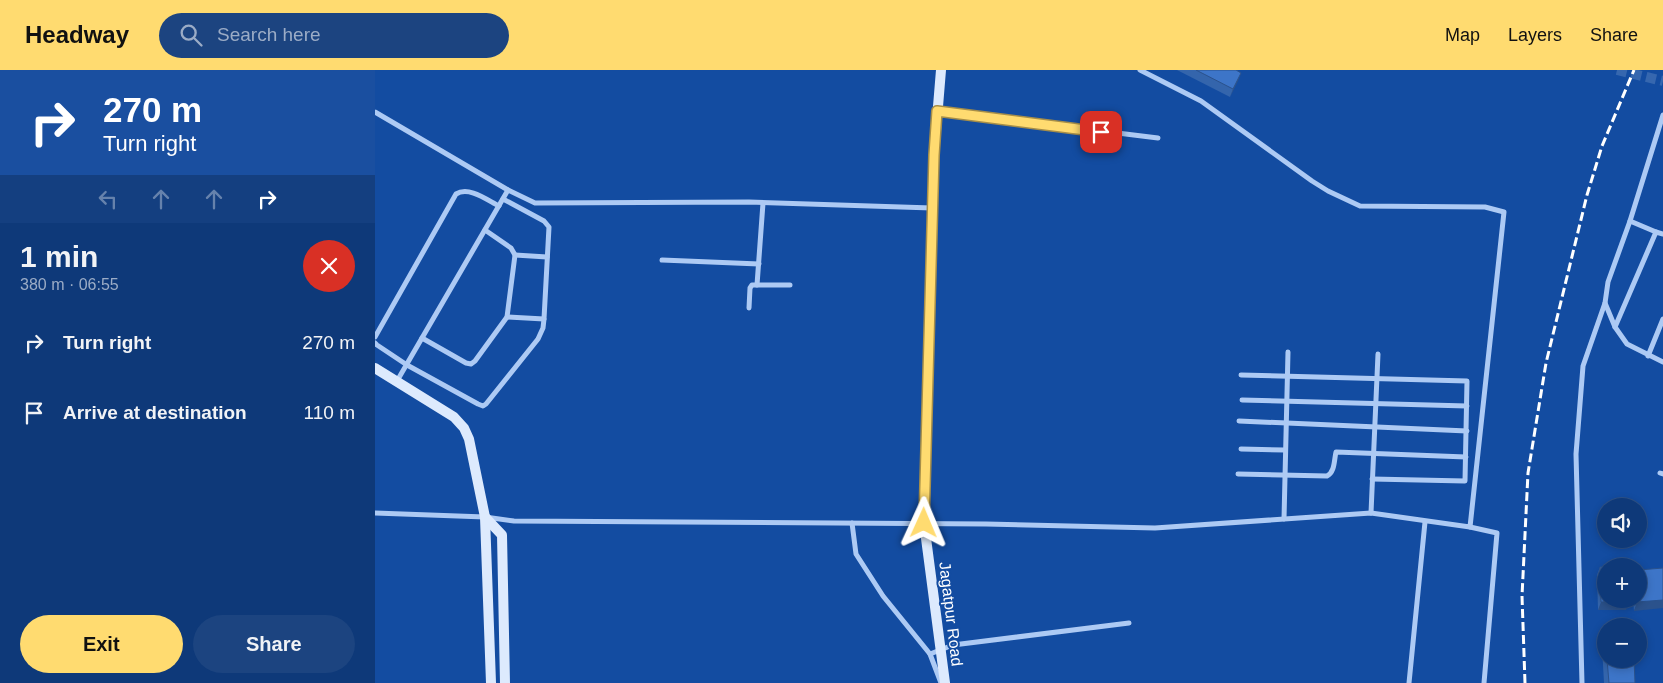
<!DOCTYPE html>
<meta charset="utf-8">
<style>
:root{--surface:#0e3979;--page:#1c4480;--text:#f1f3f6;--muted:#9bacc6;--line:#2e538a;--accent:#ffdb70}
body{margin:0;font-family:Helvetica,sans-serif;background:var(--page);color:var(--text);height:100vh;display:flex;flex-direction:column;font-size:19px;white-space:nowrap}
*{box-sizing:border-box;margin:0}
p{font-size:16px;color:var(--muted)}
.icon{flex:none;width:28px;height:28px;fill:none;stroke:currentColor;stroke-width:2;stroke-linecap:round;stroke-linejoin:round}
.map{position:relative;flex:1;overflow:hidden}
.details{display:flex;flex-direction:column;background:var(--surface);width:375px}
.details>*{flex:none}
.guide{background:#1a4fa0;color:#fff;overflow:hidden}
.controls{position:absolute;left:1222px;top:428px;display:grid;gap:10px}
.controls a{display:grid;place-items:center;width:50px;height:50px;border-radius:50%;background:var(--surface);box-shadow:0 2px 8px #0003,0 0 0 1px var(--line);font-size:25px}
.pin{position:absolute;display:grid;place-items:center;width:42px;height:42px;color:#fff;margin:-21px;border-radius:10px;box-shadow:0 2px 8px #0006}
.me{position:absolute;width:55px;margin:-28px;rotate:1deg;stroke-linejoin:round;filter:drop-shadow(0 0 4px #0008)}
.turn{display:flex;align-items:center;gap:18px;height:105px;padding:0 20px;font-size:22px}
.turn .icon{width:65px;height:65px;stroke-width:2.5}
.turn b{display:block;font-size:35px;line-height:42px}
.lanes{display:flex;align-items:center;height:48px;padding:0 20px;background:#0003;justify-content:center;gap:25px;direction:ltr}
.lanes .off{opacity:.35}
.round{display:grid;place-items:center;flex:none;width:52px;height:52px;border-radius:26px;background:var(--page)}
.overview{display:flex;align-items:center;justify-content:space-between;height:85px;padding:0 20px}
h1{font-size:30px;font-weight:600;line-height:38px}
.action{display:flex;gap:10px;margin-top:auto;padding:10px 20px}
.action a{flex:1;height:58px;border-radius:30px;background:var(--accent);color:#111;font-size:20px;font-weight:600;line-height:58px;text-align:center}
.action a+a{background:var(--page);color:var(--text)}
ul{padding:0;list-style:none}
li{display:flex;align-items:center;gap:15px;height:70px;padding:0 20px}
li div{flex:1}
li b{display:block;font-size:19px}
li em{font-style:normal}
header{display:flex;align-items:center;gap:30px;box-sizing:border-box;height:70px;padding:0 25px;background:var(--accent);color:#111}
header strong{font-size:24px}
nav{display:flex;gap:28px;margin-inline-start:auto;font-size:18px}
.search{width:350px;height:45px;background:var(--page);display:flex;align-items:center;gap:12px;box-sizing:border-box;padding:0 18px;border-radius:28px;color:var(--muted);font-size:19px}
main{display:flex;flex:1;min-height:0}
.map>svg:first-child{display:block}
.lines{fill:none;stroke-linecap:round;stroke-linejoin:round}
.secondary-tunnel{stroke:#3667af;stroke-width:10;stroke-dasharray:10 5;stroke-linecap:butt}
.street{stroke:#adcaf4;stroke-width:5}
.secondary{stroke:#ddeafd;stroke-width:10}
.rail{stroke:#fff;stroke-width:3;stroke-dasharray:9 4;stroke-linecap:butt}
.wall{fill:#3465ac}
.shaded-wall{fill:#2b528c}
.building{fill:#3d75c8;stroke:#2b528c}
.route-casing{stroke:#a68e49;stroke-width:12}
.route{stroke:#ffdb70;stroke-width:9}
.labels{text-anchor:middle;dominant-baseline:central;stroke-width:4;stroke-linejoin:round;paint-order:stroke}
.street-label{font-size:16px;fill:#fff;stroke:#134ca1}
</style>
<header>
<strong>Headway</strong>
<div class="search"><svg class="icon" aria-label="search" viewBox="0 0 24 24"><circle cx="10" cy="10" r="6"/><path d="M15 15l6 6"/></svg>Search here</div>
<nav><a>Map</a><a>Layers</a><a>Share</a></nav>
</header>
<main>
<section class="details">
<div class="guide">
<div class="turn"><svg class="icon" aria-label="right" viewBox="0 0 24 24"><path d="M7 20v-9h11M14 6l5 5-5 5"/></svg><div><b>270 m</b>Turn right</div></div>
<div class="lanes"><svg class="icon off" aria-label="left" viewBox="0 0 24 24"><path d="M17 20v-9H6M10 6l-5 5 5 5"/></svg><svg class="icon off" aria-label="ahead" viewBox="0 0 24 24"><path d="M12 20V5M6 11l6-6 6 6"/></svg><svg class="icon off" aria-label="ahead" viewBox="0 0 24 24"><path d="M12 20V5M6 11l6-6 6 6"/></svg><svg class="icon" aria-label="right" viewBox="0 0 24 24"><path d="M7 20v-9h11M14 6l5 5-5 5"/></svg></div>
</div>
<div class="overview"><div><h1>1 min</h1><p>380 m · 06:55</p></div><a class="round" style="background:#d93025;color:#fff"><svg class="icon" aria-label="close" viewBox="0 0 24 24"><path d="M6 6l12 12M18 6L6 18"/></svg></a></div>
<ul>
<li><svg class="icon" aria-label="right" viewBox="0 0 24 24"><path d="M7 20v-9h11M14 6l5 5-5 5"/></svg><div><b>Turn right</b></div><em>270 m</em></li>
<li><svg class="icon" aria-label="arrive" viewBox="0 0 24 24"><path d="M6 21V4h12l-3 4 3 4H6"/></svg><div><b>Arrive at destination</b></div><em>110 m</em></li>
</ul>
<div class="action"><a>Exit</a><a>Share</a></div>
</section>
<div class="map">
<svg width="1288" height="613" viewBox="0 0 1288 613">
<rect width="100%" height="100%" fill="#134ca1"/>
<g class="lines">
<path class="secondary-tunnel" d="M1242,0L1288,11"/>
<g class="street">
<path d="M563,41L783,68"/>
<path d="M0,42L133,120L160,133L374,132L557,138"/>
<path d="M1288,45L1255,151L1233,212L1230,233L1240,257L1252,274L1288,292"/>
<path d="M1255,151L1281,162"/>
<path d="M140,185L172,187"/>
<path d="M287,190L384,194"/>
<path d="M382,215L388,133"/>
<path d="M374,238L375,218L377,215H415"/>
<path d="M132,247L169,249"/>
<path d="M1240,257L1281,162L1288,164"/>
<path d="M0,267L81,124C94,116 112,130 124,136"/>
<path d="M47,268L91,293L96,294L100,291L132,247L140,185L136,178L110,160"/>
<path d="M0,273L2,275L32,295L103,334L108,336L111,334L163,269L168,258L169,249L174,157L169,151L128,129"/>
<path d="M1273,286L1288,249"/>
<path d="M866,305L1092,311L1090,411L997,409"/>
<path d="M22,311L133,120"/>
<path d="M867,330L1092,336"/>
<path d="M864,351L1092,361"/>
<path d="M866,379L910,380"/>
<path d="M1285,403L1288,404"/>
<path d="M863,404L952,406C960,402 959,390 961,382L1091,387"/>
<path d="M0,443L110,447L139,451L611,454L780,458L996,443L1095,457L1129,142L1110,137L985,136L953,121L937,111L826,31L765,0"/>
<path d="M996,443L1003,284"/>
<path d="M909,449L913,282"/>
<path d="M477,453L481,484L508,526L555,584L566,613"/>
<path d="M1095,457L1122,463L1109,613"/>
<path d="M555,584L578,575L754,553"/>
<path d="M1034,613L1050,452"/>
<path d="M1207,613L1201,384L1208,296L1230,233"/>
</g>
<g class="secondary">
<path d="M566,0L559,85L549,453L570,613"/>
<path d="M0,298L79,347L89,358L94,369L110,447L116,613"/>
<path d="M110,447L127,465L130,613"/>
</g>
<path class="rail" d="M1150,613L1147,526L1153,403L1171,293L1212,125L1227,76L1259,0"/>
</g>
<g class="wall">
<path d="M802,0H861L866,3L855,27Z"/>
<path d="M1225,497L1251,540H1223L1222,505Z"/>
<path d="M1258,529H1264L1259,541Z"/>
<path d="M1231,567V589H1259L1260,613H1229L1227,577Z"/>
</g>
<g class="shaded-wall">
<path d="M866,3L863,11L855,27L858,19Z"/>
<path d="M1288,530V538L1259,541L1262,532Z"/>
<path d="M1254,531L1251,540H1223L1226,532Z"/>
</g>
<g class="building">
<path d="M821,0H861L866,3L858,19Z"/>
<path d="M1244,495H1253V496H1243Z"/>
<path d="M1225,497H1231V529H1254V531L1226,532Z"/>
<path d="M1288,498V530L1262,532L1261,529H1264V500Z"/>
<path d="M1232,589H1259L1260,613H1234Z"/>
</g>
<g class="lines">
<g class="route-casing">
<path id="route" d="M549,453L559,85L562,41L726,62"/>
</g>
<use href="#route" class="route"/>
</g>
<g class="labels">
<g class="street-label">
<text transform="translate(576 544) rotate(83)">Jagatpur Road</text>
</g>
</g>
</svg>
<div class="controls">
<a><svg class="icon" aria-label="sound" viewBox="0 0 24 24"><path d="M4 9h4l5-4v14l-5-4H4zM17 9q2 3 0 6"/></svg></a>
<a>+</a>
<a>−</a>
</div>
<div class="pin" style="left:726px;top:62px;background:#d93025"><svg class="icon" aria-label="arrive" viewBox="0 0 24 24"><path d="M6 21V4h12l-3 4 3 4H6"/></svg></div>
<svg class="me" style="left:549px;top:453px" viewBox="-20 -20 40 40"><path d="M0-17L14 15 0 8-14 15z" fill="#ffdb70" stroke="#fff" stroke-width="4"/></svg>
</div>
</main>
